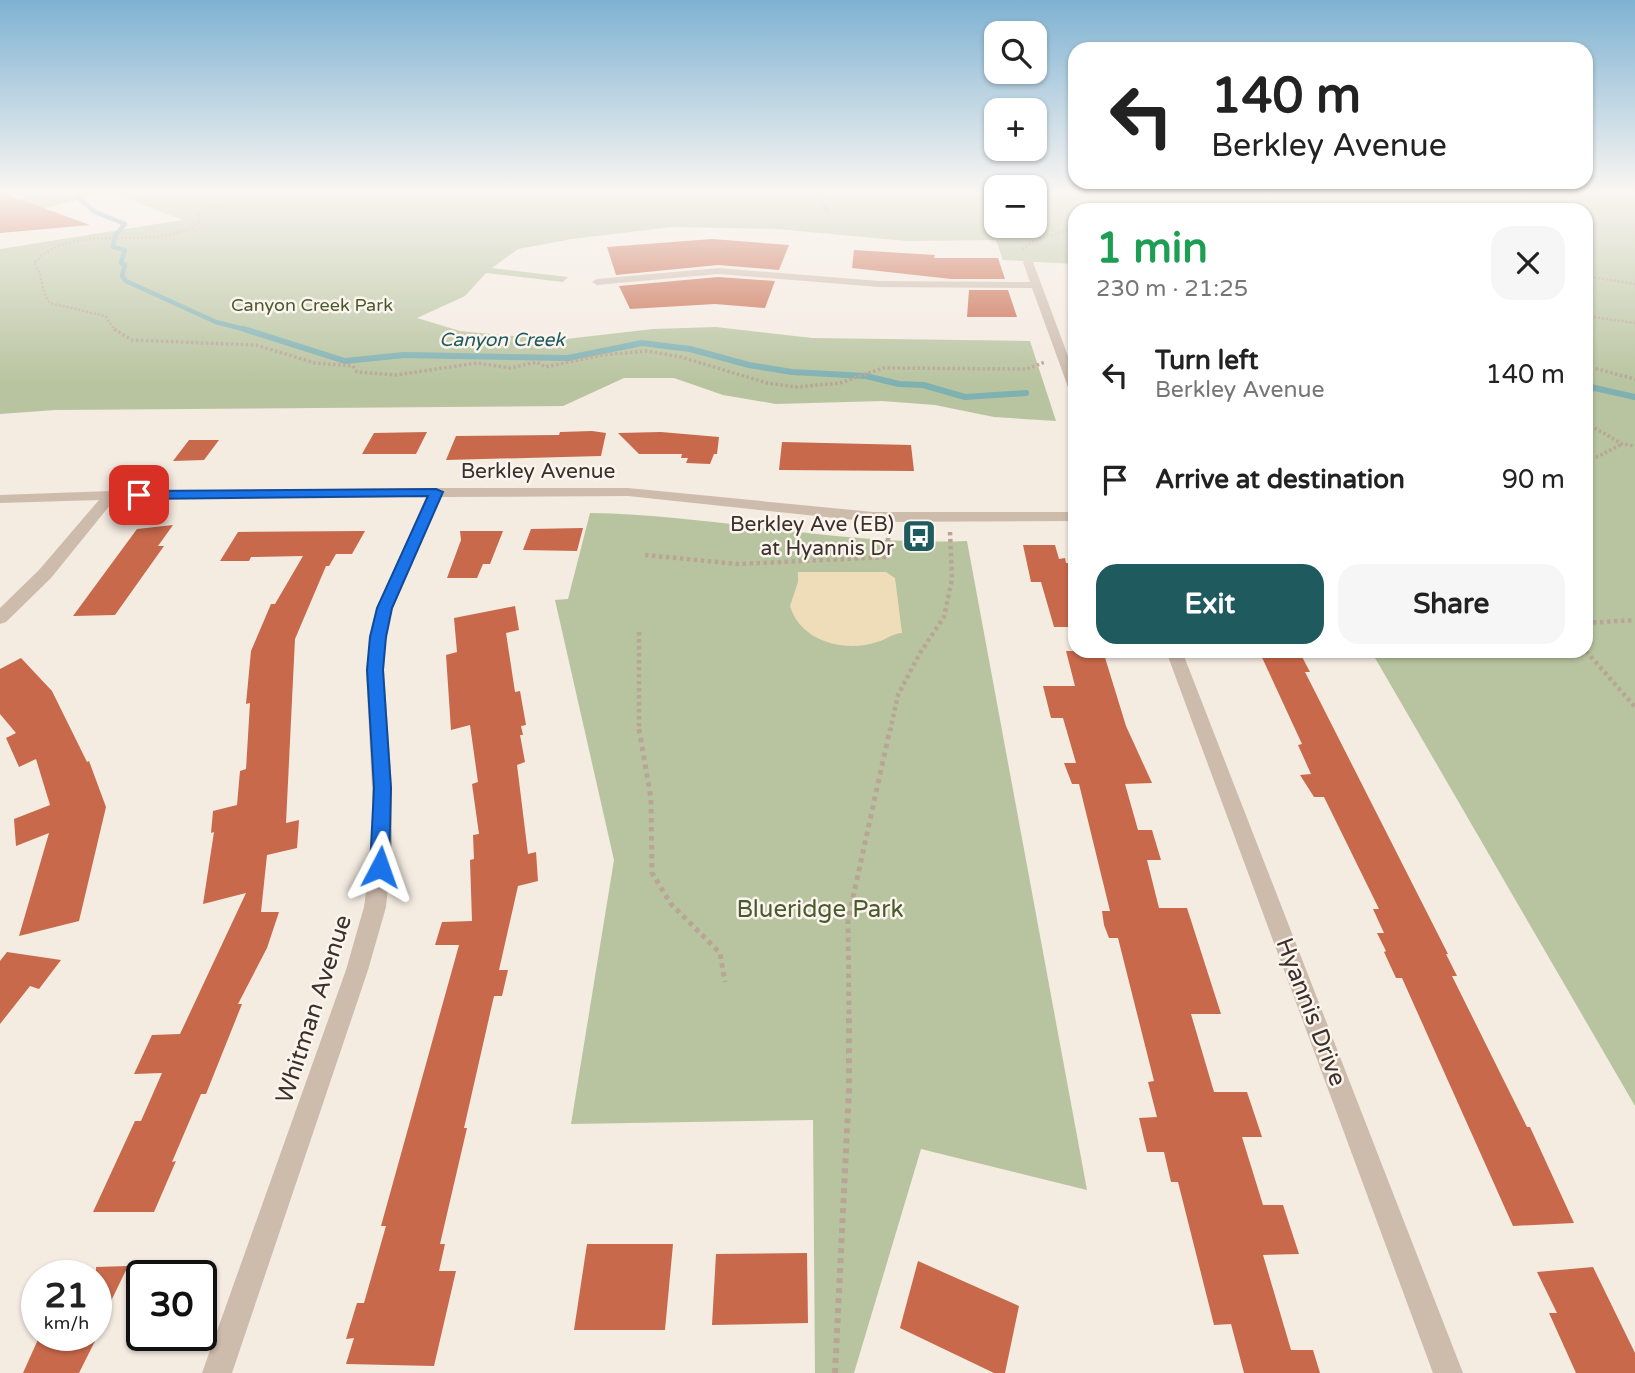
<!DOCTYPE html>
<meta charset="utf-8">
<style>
:root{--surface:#fff;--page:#f6f6f6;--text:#222;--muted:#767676;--accent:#1f5a5e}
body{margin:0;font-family:"Varela Round",sans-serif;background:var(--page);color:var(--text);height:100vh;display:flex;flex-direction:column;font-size:26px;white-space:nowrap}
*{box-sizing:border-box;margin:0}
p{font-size:23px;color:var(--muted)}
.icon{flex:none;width:38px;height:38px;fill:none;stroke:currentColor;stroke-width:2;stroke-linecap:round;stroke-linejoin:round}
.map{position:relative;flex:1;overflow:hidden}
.side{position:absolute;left:1068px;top:203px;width:525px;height:455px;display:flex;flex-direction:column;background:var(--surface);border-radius:21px;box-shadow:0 2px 5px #0004}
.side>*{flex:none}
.hud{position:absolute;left:1068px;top:42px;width:525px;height:147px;border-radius:21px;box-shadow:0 2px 5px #0004;background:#fff;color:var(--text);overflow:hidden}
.tools{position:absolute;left:984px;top:21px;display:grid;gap:14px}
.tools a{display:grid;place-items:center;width:63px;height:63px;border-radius:14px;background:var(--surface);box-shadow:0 2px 5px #0004;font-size:35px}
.speed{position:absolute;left:21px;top:1260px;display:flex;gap:14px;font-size:35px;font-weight:700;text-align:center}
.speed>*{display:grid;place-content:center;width:91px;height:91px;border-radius:50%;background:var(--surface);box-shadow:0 2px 5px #0004;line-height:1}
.speed small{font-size:18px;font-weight:400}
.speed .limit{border:4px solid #111;border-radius:10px;background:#fff;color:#111}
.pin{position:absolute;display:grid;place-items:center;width:60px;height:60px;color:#fff;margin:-30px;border-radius:14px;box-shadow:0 4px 10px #0006}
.me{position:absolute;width:77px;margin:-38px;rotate:4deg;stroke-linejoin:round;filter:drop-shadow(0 0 5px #0008)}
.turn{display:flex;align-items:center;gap:24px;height:147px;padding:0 28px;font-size:32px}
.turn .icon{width:91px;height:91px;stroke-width:2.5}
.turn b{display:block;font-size:49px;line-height:60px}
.round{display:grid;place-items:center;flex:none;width:74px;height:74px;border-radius:21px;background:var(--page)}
.headline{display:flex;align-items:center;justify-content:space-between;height:119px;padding:0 28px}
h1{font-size:42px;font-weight:700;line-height:52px;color:#1e9e55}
.action{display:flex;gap:14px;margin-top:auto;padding:14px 28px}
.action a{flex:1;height:80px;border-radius:21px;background:var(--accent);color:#fff;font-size:28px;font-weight:700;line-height:80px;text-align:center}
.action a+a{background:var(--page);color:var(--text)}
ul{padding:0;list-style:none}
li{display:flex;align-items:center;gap:21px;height:105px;padding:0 28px}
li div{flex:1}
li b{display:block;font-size:26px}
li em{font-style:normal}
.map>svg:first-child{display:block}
.green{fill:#b8c4a0}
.sand{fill:#efdcb8}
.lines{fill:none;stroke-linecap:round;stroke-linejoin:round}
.stream-far1{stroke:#7fb0b2;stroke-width:4.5}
.stream{stroke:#7fb0b2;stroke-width:6}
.building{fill:#c8694b}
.path-far4{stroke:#b9a596;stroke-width:2.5;stroke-dasharray:2 2;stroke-linecap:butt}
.path-far3{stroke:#b9a596;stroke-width:3.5;stroke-dasharray:2.5 2.5;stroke-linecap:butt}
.path-far2{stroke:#b9a596;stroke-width:4.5;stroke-dasharray:3.5 3.5;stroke-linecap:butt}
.path-far1{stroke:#b9a596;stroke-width:5;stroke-dasharray:4.5 4.5;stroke-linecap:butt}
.path{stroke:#b9a596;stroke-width:6;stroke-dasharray:5 5;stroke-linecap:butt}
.minor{fill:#cdbbac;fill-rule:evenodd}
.route{fill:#1a73e8;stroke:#114b97;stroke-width:2}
.labels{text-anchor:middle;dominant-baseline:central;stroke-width:5;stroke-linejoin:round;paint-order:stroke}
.far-park-label{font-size:18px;fill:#4a5a2e;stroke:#fbf5ee}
.far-water-label{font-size:19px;font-style:italic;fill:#1f5a5e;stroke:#fbf5ee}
.street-label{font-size:21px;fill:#3b302b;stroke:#fbf5ee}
.poi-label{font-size:21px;fill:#3b302b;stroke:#fbf5ee;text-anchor:end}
.near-park-label{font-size:24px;fill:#4a5a2e;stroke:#fbf5ee}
.near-street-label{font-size:24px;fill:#3b302b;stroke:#fbf5ee}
</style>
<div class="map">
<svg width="1635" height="1373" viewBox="0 0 1635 1373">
<rect width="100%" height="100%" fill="#f4ebe1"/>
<g class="green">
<path d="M39,191H108L43,209L0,208Z"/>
<path d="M109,191H996V226H1034V191H1635V1106L1371,651H1586V210H1074V264L1003,260L996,240L907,241L777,229L672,227L572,239L518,249L492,268L568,277L563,282L486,273L465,296L417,318L460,331L557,340L653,329L716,327L812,338L1030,341L1056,421L994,417L935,405L882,401L776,404L723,395L674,378H624L563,406L55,410L0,414V249L182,220Z"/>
<path d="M590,513C716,515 840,546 967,541L1087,1190L921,1149L854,1373H815L813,1120L571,1124L614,860L555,600L568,599Z"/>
</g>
<path class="sand" d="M798,572H886L895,578L902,633C893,633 886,640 877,642C844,653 800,641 790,606L798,582Z"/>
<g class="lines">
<g class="stream-far1">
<path d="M82,191L77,197L95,212L125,224L115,236L113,247L125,250L121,263L125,265L122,276L126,281L216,322L251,331"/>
<path d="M818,191L822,197L821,203L827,209"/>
</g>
<g class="stream">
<path d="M244,329L345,361L404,355L568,358L642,343L690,349L749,365L792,372L866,376L899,384L923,385L965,397L1026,393"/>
<path d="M1586,386L1635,397"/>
</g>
</g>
<g class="building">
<path d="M0,192L90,225L0,233Z"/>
<path d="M712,239L789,245L779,270L718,265L616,275L607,247Z"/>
<path d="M854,250L935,255L934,258H998L1005,279H951L852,268Z"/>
<path d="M718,277L775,281L765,308L715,304L630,309L619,286Z"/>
<path d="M969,290H1008L1017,317H967Z"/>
<path d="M592,431L606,433L601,456L446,460L456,436L559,435L560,432Z"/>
<path d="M427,432L416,454H362L374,433Z"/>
<path d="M661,432L719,437L717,454H714L710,464L686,463L688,458H681L682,454H639L618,433Z"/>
<path d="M189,440H219L204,460L173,461Z"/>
<path d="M782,442L911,445L914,471L779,470Z"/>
<path d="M173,525L158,546H164L115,615L73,616L137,529Z"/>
<path d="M583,528L577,551L523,550L531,529Z"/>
<path d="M365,531L352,554H336L329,566H326L295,639L286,823L299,820L297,848L267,855L261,912H279L267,948L238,1004H242L206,1094H201L172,1162L176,1161L154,1212H93L135,1121H141L162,1073L134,1074L152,1035L180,1034L246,893L203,904L214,832L211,833L213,811L237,805L240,771L246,769L250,703L246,704L251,651L271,604H275L303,556L251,557L249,561H220L238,532Z"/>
<path d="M460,531H503L490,564H483L477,578H447L461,540Z"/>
<path d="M1023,545H1055L1059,559L1065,558L1066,563H1074V627H1054L1041,582H1031Z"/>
<path d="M515,606L519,630L506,633L515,692L520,691L526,725L521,726L523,735H520L525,762L517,765L528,854L536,852L538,881L518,886L499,970H508L502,996H494L464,1128H467L440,1244H445L439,1271H456L434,1366L346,1364L354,1338L346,1339L357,1303H364L386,1226H381L459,945H435L442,922L472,921L470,860L474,859L473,835L479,834L472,784L478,782L470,725L451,730L446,655L457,652L454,618Z"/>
<path d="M1066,651H1103L1126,726L1152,783L1125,784L1138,830H1152L1161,860H1147L1159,908H1187L1221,1014H1191L1214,1092H1247L1262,1137H1242L1263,1205H1283L1299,1254L1263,1255L1291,1350H1313L1320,1373H1244L1231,1324L1214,1325L1178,1182H1171L1164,1152H1147L1139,1118L1157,1117L1148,1082L1154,1081L1118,938H1109L1104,925L1102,911H1110L1079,784H1072L1064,763H1076L1063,718H1051L1043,686H1075Z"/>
<path d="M1259,651H1299L1310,672H1305L1448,954H1446L1457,976H1452L1527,1127H1530L1574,1223L1513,1226L1402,978H1396L1384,952L1386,951L1377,933H1384L1373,909H1379L1324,797H1314L1300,775L1311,774L1298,745L1302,744Z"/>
<path d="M21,658L52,691L87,762L89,761L106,807L79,921L19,936L49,833L16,846L14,819L50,805L36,759L19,767L6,738L16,733L0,714V669Z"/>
<path d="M7,952L61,960L39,989L30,986L0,1024V961Z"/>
<path d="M587,1244H673L665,1330H574Z"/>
<path d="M807,1253L808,1323L712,1325L716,1254Z"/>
<path d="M918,1261L1019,1306L1005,1373H994L900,1328Z"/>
<path d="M128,1266L96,1332V1267Z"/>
<path d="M1593,1267L1635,1353V1373H1576L1549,1313H1557L1537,1272Z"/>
<path d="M40,1335H98L79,1373H23Z"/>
</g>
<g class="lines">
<g class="path-far4">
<path d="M1396,191L1470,198L1471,210"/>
<path d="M1614,191L1635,196"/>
<path d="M1470,198L1474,191"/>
<path d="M1222,210L1239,191"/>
<path d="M1022,249L1034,241L1074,228"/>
<path d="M1586,276L1635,284"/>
<path d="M1586,316L1635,323"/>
<path d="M116,331L105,316L50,303C40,292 44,275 34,263C76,217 159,256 200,221L197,214C242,190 299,217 345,195V191"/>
</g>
<g class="path-far3">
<path d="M114,329L132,340L256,345L315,363L353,366L357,372L396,375L477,363L510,368L537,362L545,367L602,355L647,351L681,357L767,383L797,387L840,383L883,368L1027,369L1045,362"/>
<path d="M1586,366L1635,379"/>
<path d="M1586,423L1622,444L1635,446"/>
<path d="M1586,459L1597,457L1622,444"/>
</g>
<g class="path-far2">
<path d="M645,555L738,564L888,557V532"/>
<path d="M1586,623L1635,620"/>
<path d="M639,632V731"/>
<path d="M1586,651L1635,707"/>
<path d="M890,731L898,695L920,653L944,617L952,579L950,532"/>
</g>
<g class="path-far1">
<path d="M639,729L651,799L652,873L671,904L720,953L725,982"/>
<path d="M849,1014L848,920L890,729"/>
</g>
<path class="path" d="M835,1373L849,1089V1013"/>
<g class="minor">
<path d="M1028,259L1033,262L1074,372V391L1068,387L1032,288L879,287L718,274L597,285L592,282L597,279L718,268L879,281L1030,282L1023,262Z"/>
<path d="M436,488H628L873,512H1074V521L873,522L628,496L441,497L393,608L386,637L384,670L392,788V848L386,907L368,970L232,1373H202L346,970L364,907L372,848V788L366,670L370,637L377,608L426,497L115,499L51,578L6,622L0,624V608L39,570L99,500L0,503V495L111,491Z"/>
<path d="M1166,651H1182L1463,1373H1433Z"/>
</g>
</g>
<linearGradient id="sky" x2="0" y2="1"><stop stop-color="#7eb2d2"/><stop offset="0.5" stop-color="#faf6f2"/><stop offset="1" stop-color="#faf6f2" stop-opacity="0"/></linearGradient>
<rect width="1635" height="383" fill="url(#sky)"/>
<path class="route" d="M436,489L443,492L392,608L386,637L383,670L391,788L389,867L386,873L380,876L373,873L370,867L374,788L367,670L370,637L377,608L428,496L139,499L132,495L139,491Z"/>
<defs>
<g id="bus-square" transform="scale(1.75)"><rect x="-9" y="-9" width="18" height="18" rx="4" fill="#1f5a5e" stroke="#fbf5ee"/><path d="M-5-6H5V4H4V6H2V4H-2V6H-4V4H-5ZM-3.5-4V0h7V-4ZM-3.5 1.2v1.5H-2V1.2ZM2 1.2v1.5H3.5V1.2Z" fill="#fff"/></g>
</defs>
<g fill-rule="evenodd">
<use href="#bus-square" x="919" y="536"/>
</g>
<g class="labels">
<g class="far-park-label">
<text x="312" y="305">Canyon Creek Park</text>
</g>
<g class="far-water-label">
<text x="502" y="340">Canyon Creek</text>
</g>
<g class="street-label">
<text x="538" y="471">Berkley Avenue</text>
</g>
<g class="poi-label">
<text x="894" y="524">Berkley Ave (EB)<tspan x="894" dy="24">at Hyannis Dr</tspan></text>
</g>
<g class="near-park-label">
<text x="820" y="909">Blueridge Park</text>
</g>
<g class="near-street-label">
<text transform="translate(314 1009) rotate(-72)">Whitman Avenue</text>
<text transform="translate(1311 1012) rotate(69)">Hyannis Drive</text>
</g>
</g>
</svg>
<div class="tools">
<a><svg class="icon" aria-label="search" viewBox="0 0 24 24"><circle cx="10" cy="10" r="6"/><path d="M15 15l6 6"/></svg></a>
<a>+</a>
<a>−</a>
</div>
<div class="speed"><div>21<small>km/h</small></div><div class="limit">30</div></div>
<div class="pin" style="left:139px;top:495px;background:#d93025"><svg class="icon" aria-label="arrive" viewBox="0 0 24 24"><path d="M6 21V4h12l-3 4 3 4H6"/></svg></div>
<svg class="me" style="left:380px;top:867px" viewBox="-20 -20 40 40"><path d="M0-17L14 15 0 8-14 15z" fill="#1a73e8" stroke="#fff" stroke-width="4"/></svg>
<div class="hud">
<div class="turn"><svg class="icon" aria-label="left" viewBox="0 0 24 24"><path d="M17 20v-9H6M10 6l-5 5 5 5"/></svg><div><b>140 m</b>Berkley Avenue</div></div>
</div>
<section class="side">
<div class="headline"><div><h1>1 min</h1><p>230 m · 21:25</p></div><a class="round"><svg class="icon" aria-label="close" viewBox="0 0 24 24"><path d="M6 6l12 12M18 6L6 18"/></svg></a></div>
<ul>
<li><svg class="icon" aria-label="left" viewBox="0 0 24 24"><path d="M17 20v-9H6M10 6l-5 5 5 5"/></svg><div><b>Turn left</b><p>Berkley Avenue</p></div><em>140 m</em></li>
<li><svg class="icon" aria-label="arrive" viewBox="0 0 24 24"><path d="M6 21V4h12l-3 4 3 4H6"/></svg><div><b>Arrive at destination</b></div><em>90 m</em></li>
</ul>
<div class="action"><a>Exit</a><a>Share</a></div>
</section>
</div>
